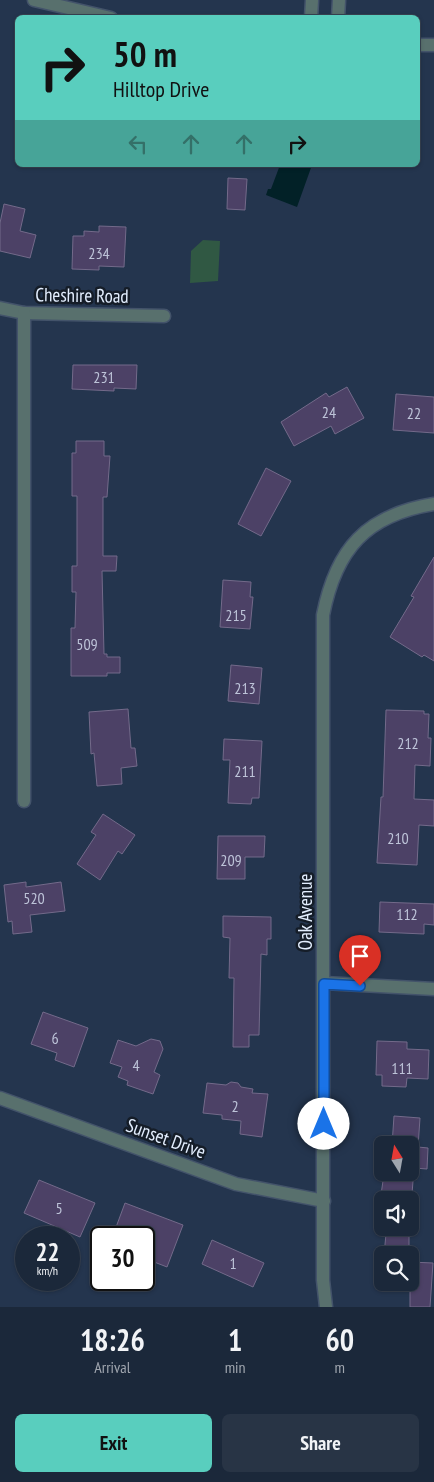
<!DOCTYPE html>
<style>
:root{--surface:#1b283a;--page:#283445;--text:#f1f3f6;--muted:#a0a6af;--line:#394454;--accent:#59cebe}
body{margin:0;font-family:"PT Sans Narrow",sans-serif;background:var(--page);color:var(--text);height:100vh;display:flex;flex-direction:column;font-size:19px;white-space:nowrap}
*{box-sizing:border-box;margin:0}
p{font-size:16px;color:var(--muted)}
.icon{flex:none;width:28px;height:28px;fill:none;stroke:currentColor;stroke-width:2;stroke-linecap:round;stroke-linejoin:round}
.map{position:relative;height:1307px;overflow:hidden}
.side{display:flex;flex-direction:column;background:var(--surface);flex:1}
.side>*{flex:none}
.guide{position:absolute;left:15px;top:15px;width:405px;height:152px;border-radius:8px;box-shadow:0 1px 4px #0004,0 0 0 1px var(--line);background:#59cebe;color:#111;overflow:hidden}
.needle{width:32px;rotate:349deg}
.controls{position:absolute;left:374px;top:1136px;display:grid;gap:10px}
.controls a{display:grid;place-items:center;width:45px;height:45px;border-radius:8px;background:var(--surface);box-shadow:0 1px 4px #0004,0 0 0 1px var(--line);font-size:25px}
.speed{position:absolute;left:15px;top:1226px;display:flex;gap:10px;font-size:25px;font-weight:700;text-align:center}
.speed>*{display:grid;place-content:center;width:65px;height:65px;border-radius:50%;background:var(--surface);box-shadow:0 1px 4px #0004,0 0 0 1px var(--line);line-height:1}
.speed small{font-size:12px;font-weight:400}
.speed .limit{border:2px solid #111;border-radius:8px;background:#fff;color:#111}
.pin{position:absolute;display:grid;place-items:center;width:42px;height:42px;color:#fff;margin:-51px -21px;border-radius:50% 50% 50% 0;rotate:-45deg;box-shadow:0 0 5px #0007}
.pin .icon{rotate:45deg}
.me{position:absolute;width:55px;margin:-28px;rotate:0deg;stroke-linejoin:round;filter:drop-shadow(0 0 4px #0008)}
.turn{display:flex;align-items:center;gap:18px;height:105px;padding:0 15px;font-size:22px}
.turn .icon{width:65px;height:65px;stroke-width:2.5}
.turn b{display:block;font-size:35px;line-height:42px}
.lanes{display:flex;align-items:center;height:48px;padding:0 15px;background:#0003;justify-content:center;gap:25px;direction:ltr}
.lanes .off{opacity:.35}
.eta{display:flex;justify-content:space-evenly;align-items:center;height:85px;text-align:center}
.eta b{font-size:30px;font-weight:800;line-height:35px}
.cta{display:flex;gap:10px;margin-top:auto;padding:10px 15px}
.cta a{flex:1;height:58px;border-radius:8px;background:var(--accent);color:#111;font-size:20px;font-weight:800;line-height:58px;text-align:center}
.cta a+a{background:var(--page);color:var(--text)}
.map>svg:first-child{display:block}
.green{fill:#305843}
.water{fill:#022127}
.building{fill:#4c4166;stroke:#736a8a}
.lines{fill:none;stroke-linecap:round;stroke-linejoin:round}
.minor-casing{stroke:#43536a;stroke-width:15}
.tertiary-casing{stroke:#43536a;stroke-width:15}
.minor{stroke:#58706d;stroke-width:12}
.tertiary{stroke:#58706d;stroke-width:12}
.route-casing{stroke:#114b97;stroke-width:12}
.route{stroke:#1a73e8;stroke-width:9}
.labels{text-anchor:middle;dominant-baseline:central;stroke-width:5;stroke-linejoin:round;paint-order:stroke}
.number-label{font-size:16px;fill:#bdc3d8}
.street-label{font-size:19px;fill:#e3eefe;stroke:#151d28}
</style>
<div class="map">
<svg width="434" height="1307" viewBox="0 0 434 1307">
<rect width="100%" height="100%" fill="#24354e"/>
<path class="green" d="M203,240L220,241L218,281L190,283L191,251Z"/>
<path class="water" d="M280,165H312L297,207L266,195L268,189H271Z"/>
<g class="building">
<path d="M228,178L247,179L245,210L227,209Z"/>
<path d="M4,204L25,209L20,231L36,235L30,258L0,251V223Z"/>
<path d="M99,226L126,227L124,267L99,266V270L72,269L73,236H84V231L99,232Z"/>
<path d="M73,365H137L136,389L114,388V391L72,389Z"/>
<path d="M347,387L364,418L335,434L331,426L294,446L281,422L326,393L329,397Z"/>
<path d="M396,394L434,397V433L393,430Z"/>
<path d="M76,441H104V456H110L107,497H103V556H117L116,571H102L104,654H107V657H120V673H107V676H71V628H75L76,592H72V566H77V496H72V453H76Z"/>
<path d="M266,468L291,481L261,536L238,524Z"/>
<path d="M434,557V661L424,655L422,657L390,637L414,597L411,596Z"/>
<path d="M223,580L251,582L250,597H253L250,629L220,627Z"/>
<path d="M231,665L262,668L259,704L228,701Z"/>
<path d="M128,709L131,748H135L137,766L121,768L122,784L97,786L94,753L91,754L89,712Z"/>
<path d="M386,710L424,711V714H429L428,738H431L430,766L415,765L414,799L434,800V826L419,825L417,865L377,863L381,797H383Z"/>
<path d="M224,739L262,741L259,798H252L251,804L228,803L230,760H223Z"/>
<path d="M103,814L135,835L122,854L118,851L100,880L77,864L96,835L91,832Z"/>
<path d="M218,836H265L264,857H245V879H217Z"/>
<path d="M26,882V887L61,882L65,911L30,915L32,932L13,934L12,921L8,922L4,885Z"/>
<path d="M380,902L434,904V925L424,924V934L379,932Z"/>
<path d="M223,916L271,917V939H267V955L261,954L259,1035H249V1047H233L234,978H229L230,938L223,937Z"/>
<path d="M43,1012L88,1028L74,1067L55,1060L57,1053L31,1044Z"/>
<path d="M151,1039L160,1041L163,1049L154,1072L160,1075L153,1094L127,1085L128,1081L118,1077L122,1067L110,1063L118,1040L136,1046Z"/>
<path d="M377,1041L407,1042V1049L429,1050L428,1079L407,1078L406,1087L382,1086V1075H376Z"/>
<path d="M231,1082L238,1083L241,1087L253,1089L252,1093L268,1094L262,1137L240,1134L241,1121L222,1119V1115L203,1113L207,1083L226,1085Z"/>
<path d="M394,1116L420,1118L418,1147L428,1148L427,1169L414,1168L410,1220V1200H382V1228H409V1255H384L386,1234H379V1229H376L384,1174H379L382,1145H388H382V1172H410V1145H392Z"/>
<path d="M39,1180L95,1203L80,1237L24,1213Z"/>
<path d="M125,1203L183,1225L167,1267L144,1258V1238H112Z"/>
<path d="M212,1240L264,1263L253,1287L202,1264Z"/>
<path d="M410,1262L433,1263L430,1307H410Z"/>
</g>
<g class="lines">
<g class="minor-casing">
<g id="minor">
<path d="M311,18L312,0"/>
<path d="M338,18L339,0"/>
<path d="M0,308L24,313L164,316"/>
<path d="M24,313V801"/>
<path d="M324,983L434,989"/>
<path d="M0,1098L236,1184L324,1201"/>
<path d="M326,1307L323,1280V615C336,549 366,515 434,504"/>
</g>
</g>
<g class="tertiary-casing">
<g id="tertiary">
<path d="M34,0L111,18"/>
<path d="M418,45H434"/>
</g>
</g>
<use href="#minor" class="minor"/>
<use href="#tertiary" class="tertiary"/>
</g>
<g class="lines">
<g class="route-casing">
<path id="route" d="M324,1124V984L360,986"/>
</g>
<use href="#route" class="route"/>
</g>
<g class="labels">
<g class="number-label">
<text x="99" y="253">234</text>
<text x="104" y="377">231</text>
<text x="329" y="412">24</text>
<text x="414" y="413">22</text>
<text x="236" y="615">215</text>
<text x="87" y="644">509</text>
<text x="245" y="688">213</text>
<text x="408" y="743">212</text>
<text x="245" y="771">211</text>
<text x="398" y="838">210</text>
<text x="231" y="860">209</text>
<text x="34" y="898">520</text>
<text x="407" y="914">112</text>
<text x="55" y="1038">6</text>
<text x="136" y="1065">4</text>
<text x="402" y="1068">111</text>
<text x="235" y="1106">2</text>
<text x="59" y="1208">5</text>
<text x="233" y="1263">1</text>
</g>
<g class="street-label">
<text transform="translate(82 295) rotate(1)">Cheshire Road</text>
<text transform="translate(305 912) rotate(-90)">Oak Avenue</text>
<text transform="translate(166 1138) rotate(20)">Sunset Drive</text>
</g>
</g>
</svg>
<div class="controls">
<a><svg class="needle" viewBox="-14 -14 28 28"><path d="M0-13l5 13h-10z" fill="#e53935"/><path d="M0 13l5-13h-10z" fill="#a0a6af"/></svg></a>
<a><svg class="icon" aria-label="sound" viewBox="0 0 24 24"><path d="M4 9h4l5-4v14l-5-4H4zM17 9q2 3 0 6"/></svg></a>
<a><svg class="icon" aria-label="search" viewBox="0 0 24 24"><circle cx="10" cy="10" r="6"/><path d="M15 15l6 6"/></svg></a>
</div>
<div class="speed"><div>22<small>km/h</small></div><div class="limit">30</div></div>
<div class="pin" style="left:360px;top:986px;background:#d93025"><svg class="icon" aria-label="arrive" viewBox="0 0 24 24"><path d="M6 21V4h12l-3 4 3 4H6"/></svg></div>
<svg class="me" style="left:324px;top:1124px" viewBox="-20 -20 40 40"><circle r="19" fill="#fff"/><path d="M0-13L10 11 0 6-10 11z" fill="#1a73e8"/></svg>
<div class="guide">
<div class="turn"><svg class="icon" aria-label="right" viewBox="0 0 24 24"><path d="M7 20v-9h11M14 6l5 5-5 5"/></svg><div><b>50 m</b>Hilltop Drive</div></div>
<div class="lanes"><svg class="icon off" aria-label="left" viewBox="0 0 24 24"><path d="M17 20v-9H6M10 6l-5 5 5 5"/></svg><svg class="icon off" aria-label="ahead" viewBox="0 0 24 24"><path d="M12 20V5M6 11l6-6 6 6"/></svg><svg class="icon off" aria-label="ahead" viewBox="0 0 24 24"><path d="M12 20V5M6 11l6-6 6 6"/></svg><svg class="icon" aria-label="right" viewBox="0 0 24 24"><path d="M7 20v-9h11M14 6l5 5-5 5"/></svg></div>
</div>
</div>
<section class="side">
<div class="eta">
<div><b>18:26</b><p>Arrival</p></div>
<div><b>1</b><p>min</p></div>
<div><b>60</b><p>m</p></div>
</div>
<div class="cta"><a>Exit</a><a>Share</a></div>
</section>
